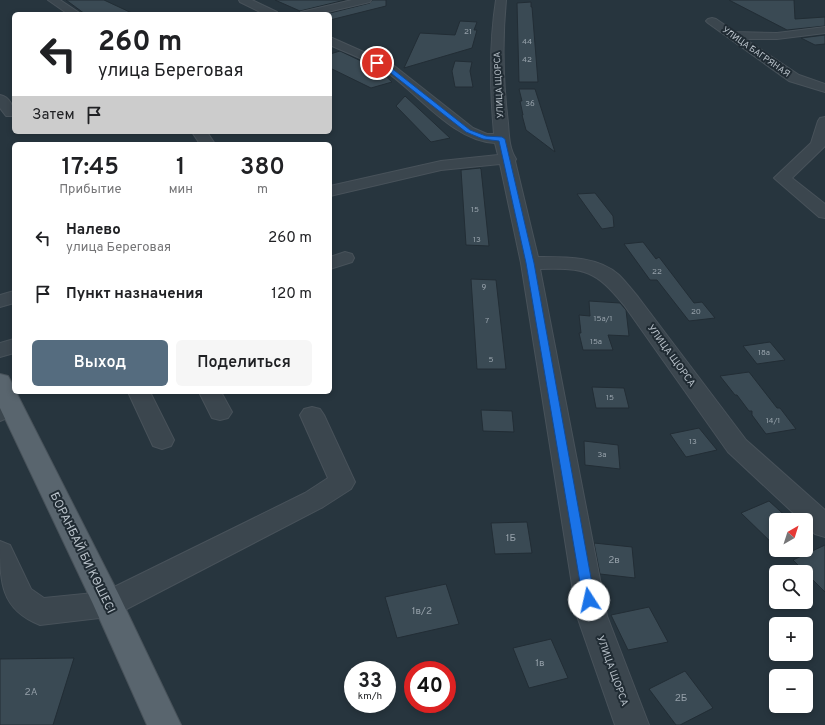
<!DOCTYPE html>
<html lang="ru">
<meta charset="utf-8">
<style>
:root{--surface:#fff;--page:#f6f6f6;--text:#202124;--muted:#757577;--accent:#556c7f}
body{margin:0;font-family:Overpass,sans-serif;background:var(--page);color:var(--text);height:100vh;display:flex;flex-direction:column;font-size:15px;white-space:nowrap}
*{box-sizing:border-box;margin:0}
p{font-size:13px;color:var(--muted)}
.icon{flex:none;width:22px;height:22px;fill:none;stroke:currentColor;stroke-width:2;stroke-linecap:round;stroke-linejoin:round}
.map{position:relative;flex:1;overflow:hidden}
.side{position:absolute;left:12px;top:142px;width:320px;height:252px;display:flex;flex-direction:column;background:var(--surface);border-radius:6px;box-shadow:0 2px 6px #0003}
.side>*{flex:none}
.banner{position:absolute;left:12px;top:12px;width:320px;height:122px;border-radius:6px;box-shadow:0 2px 6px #0003;background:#fff;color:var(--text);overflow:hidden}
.needle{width:26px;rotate:39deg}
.controls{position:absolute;left:769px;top:513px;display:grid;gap:8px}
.controls a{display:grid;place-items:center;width:44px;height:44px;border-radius:6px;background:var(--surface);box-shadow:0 2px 6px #0003;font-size:20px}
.speed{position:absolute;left:344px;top:661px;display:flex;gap:8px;font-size:20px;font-weight:700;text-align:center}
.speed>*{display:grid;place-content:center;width:52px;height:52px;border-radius:50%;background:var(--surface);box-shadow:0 2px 6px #0003;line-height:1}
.speed small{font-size:10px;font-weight:400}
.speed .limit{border:6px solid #d22;background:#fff;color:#111}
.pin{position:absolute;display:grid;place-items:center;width:34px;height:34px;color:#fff;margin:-17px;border:2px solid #fff;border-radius:50%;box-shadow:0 1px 4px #0007}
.me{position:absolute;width:44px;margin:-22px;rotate:350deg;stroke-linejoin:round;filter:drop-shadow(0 0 3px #0008)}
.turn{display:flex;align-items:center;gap:14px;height:84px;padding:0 20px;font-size:18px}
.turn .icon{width:52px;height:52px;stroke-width:2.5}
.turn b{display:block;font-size:28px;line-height:34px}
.then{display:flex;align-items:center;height:38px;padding:0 20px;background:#0003;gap:8px;font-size:15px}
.eta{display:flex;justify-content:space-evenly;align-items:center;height:68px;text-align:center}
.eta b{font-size:24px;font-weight:600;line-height:28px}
.action{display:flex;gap:8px;margin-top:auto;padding:8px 20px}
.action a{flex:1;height:46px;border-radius:6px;background:var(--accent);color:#fff;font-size:16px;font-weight:600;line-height:46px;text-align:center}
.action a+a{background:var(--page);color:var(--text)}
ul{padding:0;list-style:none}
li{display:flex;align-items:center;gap:12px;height:56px;padding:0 20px}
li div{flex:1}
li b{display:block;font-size:15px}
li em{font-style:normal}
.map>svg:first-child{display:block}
.building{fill:#3a4a54;stroke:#222d35}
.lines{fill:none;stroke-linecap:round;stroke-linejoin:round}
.minor-casing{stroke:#48525a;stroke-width:2}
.major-casing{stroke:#48525a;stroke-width:2}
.minor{fill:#3b464e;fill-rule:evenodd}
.major{fill:#59656e;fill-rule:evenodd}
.route{fill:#1a73e8;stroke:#114b97}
.labels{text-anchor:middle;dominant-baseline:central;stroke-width:4;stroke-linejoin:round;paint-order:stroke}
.number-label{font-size:8px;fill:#96a1aa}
.far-street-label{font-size:9px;fill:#b8c1c9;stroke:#202b33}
.street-label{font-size:10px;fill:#b8c1c9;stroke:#202b33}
.near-number-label{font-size:10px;fill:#96a1aa}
.near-street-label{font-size:12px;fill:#b8c1c9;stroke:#202b33}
</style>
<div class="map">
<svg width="825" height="725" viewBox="0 0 825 725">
<rect width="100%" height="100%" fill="#27353e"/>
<g class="building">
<path d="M66,0H104L134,14H85Z"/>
<path d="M275,0H345L300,11Z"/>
<path d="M372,0H386V6L330,20V14H326L370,3Z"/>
<path d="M729,0H794L795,19L825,17V26L787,30Z"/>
<path d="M531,2V7H532L538,82H519L517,3Z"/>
<path d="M460,21L477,22L474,30H477L472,48L404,68L420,33L455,35Z"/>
<path d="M825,35V44L815,45L801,38Z"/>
<path d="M340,51L378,69L392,82L371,88L330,68V54Z"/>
<path d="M455,61L472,62L470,71L473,87H455L452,71Z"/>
<path d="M519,89H535L555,152L526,130L522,115H523L520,101H522Z"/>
<path d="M405,96L450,138L431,142L396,106Z"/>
<path d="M480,168L481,169L489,246L466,245L461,170Z"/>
<path d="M595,193L613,216L614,227L602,229L577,194Z"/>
<path d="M643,242L656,259L659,257L694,303L702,302L715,318L689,321L657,280H650L624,244Z"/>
<path d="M471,279L496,280L506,369H477Z"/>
<path d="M589,301L620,303L626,310L629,336L608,335L613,350H583L579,333H581L579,315L590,316Z"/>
<path d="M770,342L785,360L757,364L743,346Z"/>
<path d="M749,372L777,408H780L796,429L766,434L752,415V411H749L737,395H735L720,376Z"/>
<path d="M592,387L624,388L629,408H596Z"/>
<path d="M481,410L512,411L514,432L483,431Z"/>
<path d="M699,428L717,450L686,457L670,434Z"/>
<path d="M584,441L618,445L620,469L585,465Z"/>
<path d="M769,501L790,520H776V547L741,513Z"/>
<path d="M527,522L532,553L495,554L491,523Z"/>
<path d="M594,543L632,547L635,578L600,574Z"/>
<path d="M825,545V592L793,560Z"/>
<path d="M446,584L459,624L397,638L385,597Z"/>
<path d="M649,607L668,642L628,650L611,615Z"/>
<path d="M551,639L568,678L529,688L513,648Z"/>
<path d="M74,658L53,725H0V659Z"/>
<path d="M685,671L713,708L680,725H676L649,689Z"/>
</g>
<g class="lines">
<g class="minor-casing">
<g id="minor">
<path d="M48,0H60L81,14H68Z"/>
<path d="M239,0H252L277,12L278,14H264L240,2Z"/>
<path d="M352,0H371L370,2L319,14H300L301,12Z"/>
<path d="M496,0H506C502,41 503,82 508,123C509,135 509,149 516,159L515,161L538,257C565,257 598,256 619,275C626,282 632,290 638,297L746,440L825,510V537L815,534L806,525V520H801L728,452L624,305C595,270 586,268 540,269L607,616L649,725H615L577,616L521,263L500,164L441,170L330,196V186L441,161L498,155L495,143C453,141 419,94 385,71C370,61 347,53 330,45V37L393,65L473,128L487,134H494C490,89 489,45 496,0Z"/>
<path d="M712,18L716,19L735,32L777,33L825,27V33L777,39H745L799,75L825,84V92L789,81L708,23L706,21L708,19Z"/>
<path d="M0,95C10,97 14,107 14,116H6L0,108Z"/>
<path d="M825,117V146L792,178L825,204V218L819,217L774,178L811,143L818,121L820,118Z"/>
<path d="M192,132H207L215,144H200Z"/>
<path d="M345,252L352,254L354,258L352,262L330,269V257Z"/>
<path d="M14,291V303L0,307V295Z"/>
<path d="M14,339V353L0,357V343Z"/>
<path d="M128,392H150L174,440L171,446L162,449L153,446Z"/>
<path d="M199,392H221L232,412L228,418L220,420L212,418Z"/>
<path d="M11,399L19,401L23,407L19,413L0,421V403Z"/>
<path d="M312,407L320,409L324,415L355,482L351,489L323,507L119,613L108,617L40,625C0,609 0,582 0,541L10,545L31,589L44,598L104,592L305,493L328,478L300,415L304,409Z"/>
</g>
</g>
<g class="major-casing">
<path id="major" d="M0,374L8,376L14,387V392H16L119,595L181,725H147L93,604L0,408Z"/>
</g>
<use href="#minor" class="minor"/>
<use href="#major" class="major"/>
</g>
<path class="route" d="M377,61L390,67L470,130L486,136L502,137L505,139L534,263L595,600L594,604L589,606L585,604L583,600L526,263L499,141L483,139L466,132L387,70L375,64L374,63Z"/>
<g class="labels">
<g class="number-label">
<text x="468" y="32">21</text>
<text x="527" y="42">44</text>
<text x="527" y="60">42</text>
<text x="530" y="104">36</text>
<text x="475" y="210">15</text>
<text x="477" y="240">13</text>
<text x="657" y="272">22</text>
<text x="484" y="287">9</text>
<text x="696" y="312">20</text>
<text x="603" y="319">15а/1</text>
<text x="487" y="321">7</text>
<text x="596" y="342">15а</text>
<text x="764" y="353">18а</text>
<text x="491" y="360">5</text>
<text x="610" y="398">15</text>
<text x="773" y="421">14/1</text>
<text x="693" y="442">13</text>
<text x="602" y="455">3а</text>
</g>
<g class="far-street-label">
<text transform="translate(756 52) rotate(35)">УЛИЦА БАГРЯНАЯ</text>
<text transform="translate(499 85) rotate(-93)">УЛИЦА ЩОРСА</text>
</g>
<g class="street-label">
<text transform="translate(671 356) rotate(54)">УЛИЦА ЩОРСА</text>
<text transform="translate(612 671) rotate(70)">УЛИЦА ЩОРСА</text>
</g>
<g class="near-number-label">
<text x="511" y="538">1Б</text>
<text x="614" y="560">2в</text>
<text x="422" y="611">1в/2</text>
<text x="540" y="663">1в</text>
<text x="31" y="692">2А</text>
<text x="681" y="698">2Б</text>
</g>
<g class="near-street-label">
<text transform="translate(82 553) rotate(64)">БОРАНБАЙ БИ КӨШЕСІ</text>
</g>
</g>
</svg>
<div class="controls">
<a><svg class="needle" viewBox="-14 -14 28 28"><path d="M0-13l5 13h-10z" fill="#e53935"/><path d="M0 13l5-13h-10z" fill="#757577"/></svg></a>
<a><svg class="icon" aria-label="search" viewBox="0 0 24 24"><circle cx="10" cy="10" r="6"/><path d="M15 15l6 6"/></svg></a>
<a>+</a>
<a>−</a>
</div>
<div class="speed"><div>33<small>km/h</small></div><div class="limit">40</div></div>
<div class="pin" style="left:377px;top:63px;background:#d93025"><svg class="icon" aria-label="arrive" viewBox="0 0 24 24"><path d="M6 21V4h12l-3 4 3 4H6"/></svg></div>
<svg class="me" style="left:589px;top:600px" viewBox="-20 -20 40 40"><circle r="19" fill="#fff"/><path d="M0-13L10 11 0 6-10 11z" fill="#1a73e8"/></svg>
<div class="banner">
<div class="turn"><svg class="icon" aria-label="left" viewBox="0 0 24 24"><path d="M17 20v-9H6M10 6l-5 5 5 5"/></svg><div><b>260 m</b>улица Береговая</div></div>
<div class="then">Затем<svg class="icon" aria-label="arrive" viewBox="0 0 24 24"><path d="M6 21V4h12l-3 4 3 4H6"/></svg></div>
</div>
<section class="side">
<div class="eta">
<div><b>17:45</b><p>Прибытие</p></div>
<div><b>1</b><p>мин</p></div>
<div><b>380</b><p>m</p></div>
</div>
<ul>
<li><svg class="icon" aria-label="left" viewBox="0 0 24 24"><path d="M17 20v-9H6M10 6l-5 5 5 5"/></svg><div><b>Налево</b><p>улица Береговая</p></div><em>260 m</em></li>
<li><svg class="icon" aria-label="arrive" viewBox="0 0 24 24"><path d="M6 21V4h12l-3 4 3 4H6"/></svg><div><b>Пункт назначения</b></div><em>120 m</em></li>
</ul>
<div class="action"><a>Выход</a><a>Поделиться</a></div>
</section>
</div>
